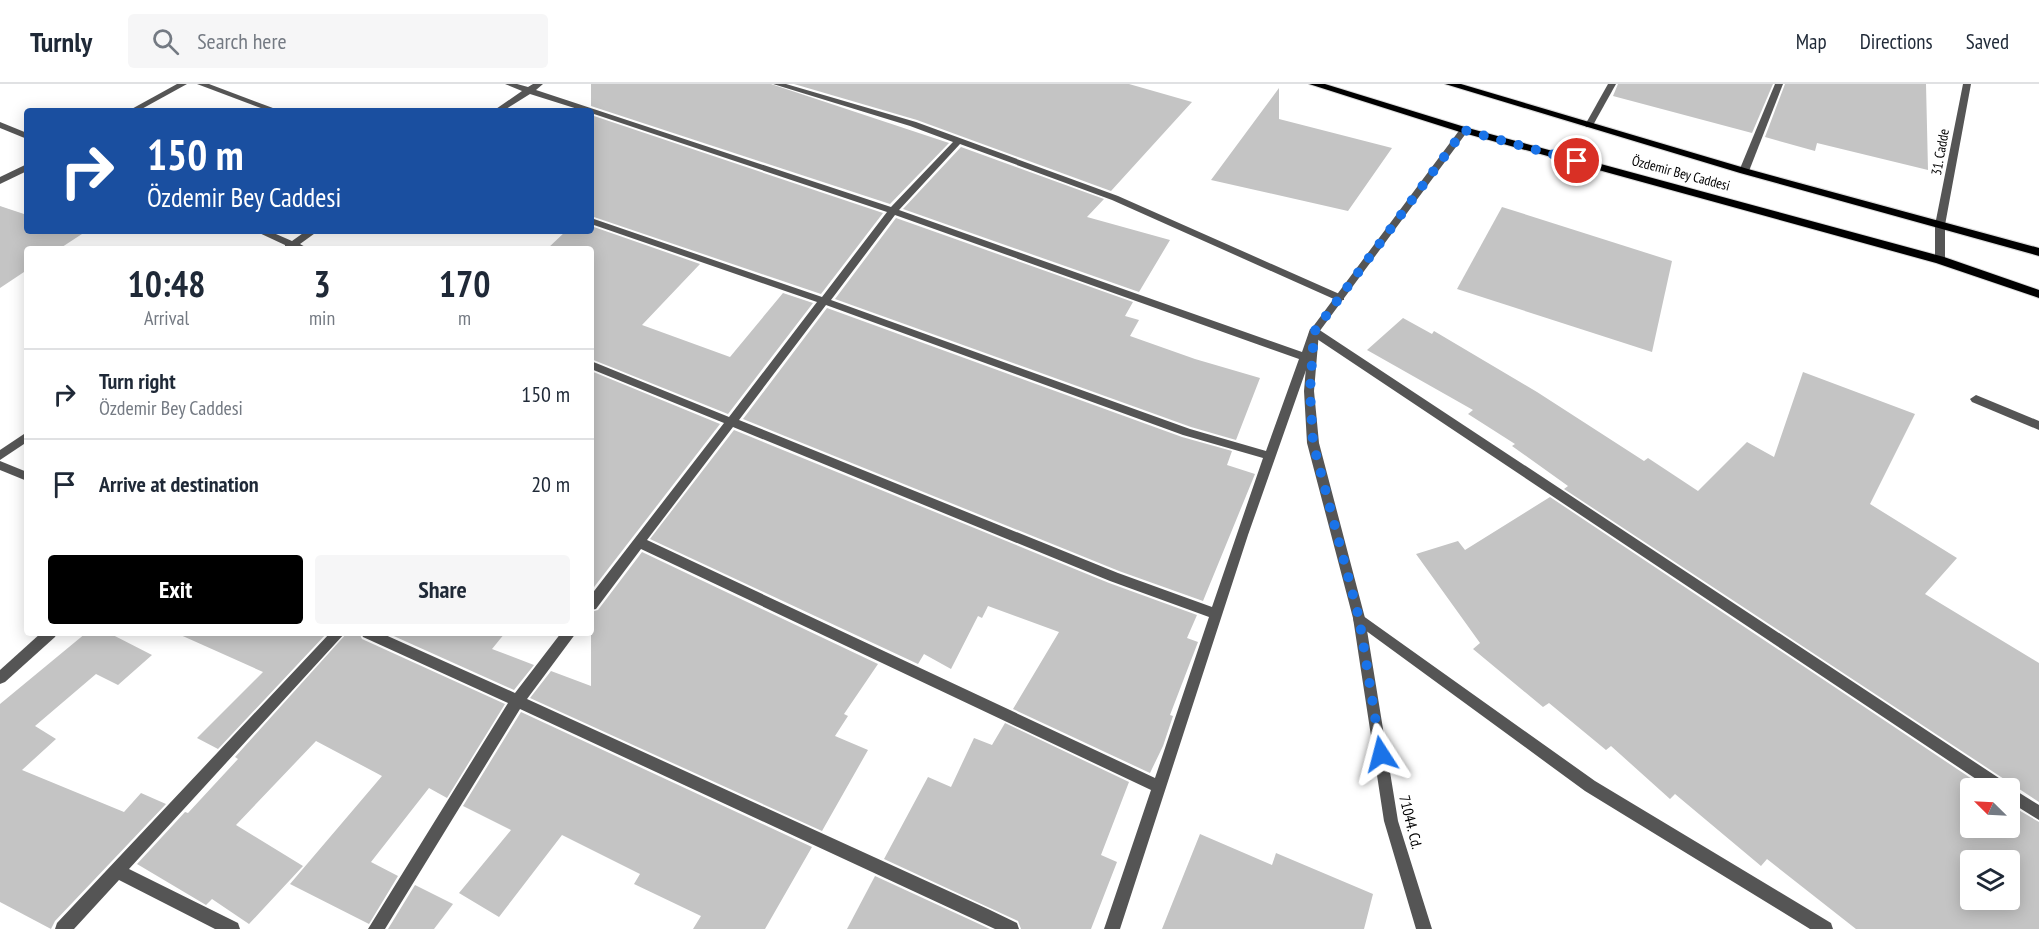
<!DOCTYPE html>
<meta charset="utf-8">
<style>
:root{--surface:#fff;--page:#f6f6f7;--text:#1f2937;--muted:#747a83;--line:#e0e1e3;--accent:#000}
body{margin:0;font-family:"PT Sans Narrow",sans-serif;background:var(--page);color:var(--text);height:100vh;display:flex;flex-direction:column;font-size:22px;white-space:nowrap}
*{box-sizing:border-box;margin:0}
p{font-size:20px;color:var(--muted)}
.icon{flex:none;width:33px;height:33px;fill:none;stroke:currentColor;stroke-width:2;stroke-linecap:round;stroke-linejoin:round}
.map{position:relative;flex:1;overflow:hidden}
.side{position:absolute;left:24px;top:162px;width:570px;height:390px;display:flex;flex-direction:column;background:var(--surface);border-radius:6px;box-shadow:0 3px 15px #0003}
.side>*{flex:none}
.guide{position:absolute;left:24px;top:24px;width:570px;height:126px;border-radius:6px;box-shadow:0 3px 15px #0003;background:#1a4fa0;color:#fff;overflow:hidden}
.needle{width:39px;rotate:294deg}
.fabs{position:absolute;left:1960px;top:694px;display:grid;gap:12px}
.fabs a{display:grid;place-items:center;width:60px;height:60px;border-radius:6px;background:var(--surface);box-shadow:0 3px 15px #0003;font-size:30px}
.pin{position:absolute;display:grid;place-items:center;width:51px;height:51px;color:#fff;margin:-26px;border:3px solid #fff;border-radius:50%;box-shadow:0 2px 6px #0007}
.me{position:absolute;width:66px;margin:-33px;rotate:351deg;stroke-linejoin:round;filter:drop-shadow(0 0 4px #0008)}
.turn{display:flex;align-items:center;gap:21px;height:126px;padding:0 24px;font-size:27px}
.turn .icon{width:78px;height:78px;stroke-width:2.5}
.turn b{display:block;font-size:42px;line-height:51px}
.eta{display:flex;justify-content:space-evenly;align-items:center;height:102px;text-align:center}
.eta b{font-size:36px;font-weight:700;line-height:42px}
.cta{display:flex;gap:12px;margin-top:auto;padding:12px 24px}
.cta a{flex:1;height:69px;border-radius:6px;background:var(--accent);color:#fff;font-size:24px;font-weight:700;line-height:69px;text-align:center}
.cta a+a{background:var(--page);color:var(--text)}
ul{padding:0;list-style:none}
li{display:flex;align-items:center;gap:18px;height:90px;padding:0 24px;border-top:2px solid var(--line)}
li div{flex:1}
li b{display:block;font-size:22px}
li em{font-style:normal}
header{display:flex;align-items:center;gap:36px;box-sizing:border-box;height:84px;padding:0 30px;background:var(--surface);border-bottom:2px solid var(--line)}
header strong{font-size:28px}
nav{display:flex;gap:33px;margin-inline-start:auto;font-size:21px}
.search{width:420px;height:54px;background:var(--page);display:flex;align-items:center;gap:15px;box-sizing:border-box;padding:0 21px;border-radius:6px;color:var(--muted);font-size:22px}
.map>svg:first-child{display:block}
.building{fill:#c4c4c4;fill-rule:evenodd}
.lines{fill:none;stroke-linecap:round;stroke-linejoin:round}
.primary-casing{stroke:#dbdbdb;stroke-width:2}
.minor{fill:#555;fill-rule:evenodd}
.tertiary{fill:#555;fill-rule:evenodd}
.primary{fill:#000;fill-rule:evenodd}
.route{stroke:#1a73e8;stroke-width:10;stroke-dasharray:0 18}
.labels{text-anchor:middle;dominant-baseline:central;stroke-width:4.5;stroke-linejoin:round;paint-order:stroke}
.far-street-label{font-size:14px;fill:#000;stroke:#fff}
.street-label{font-size:15px;fill:#000;stroke:#fff}
</style>
<header>
<strong>Turnly</strong>
<div class="search"><svg class="icon" aria-label="search" viewBox="0 0 24 24"><circle cx="10" cy="10" r="6"/><path d="M15 15l6 6"/></svg>Search here</div>
<nav><a>Map</a><a>Directions</a><a>Saved</a></nav>
</header>
<div class="map">
<svg width="2039" height="845" viewBox="0 0 2039 845">
<rect width="100%" height="100%" fill="#fff"/>
<g class="building">
<path d="M591,0H771L949,59L890,120L591,22Z"/>
<path d="M794,0H1129L1192,18L1111,107L917,36Z"/>
<path d="M1618,0H1773L1752,49L1613,12Z"/>
<path d="M1785,0H1926L1928,86L1817,59L1815,67L1765,53Z"/>
<path d="M1279,4V35L1392,64L1348,127L1211,96Z"/>
<path d="M591,31L883,129L821,210L591,132Z"/>
<path d="M961,63L1104,115L1087,133L1170,156L1139,208L903,125Z"/>
<path d="M0,122L27,131V147H74L82,150L59,165H27V186L0,204Z"/>
<path d="M1502,123L1672,177L1652,268L1457,205Z"/>
<path d="M896,134L1133,218L1125,232L1139,236L1130,252L1195,275L1260,294L1236,356L1191,343L835,215Z"/>
<path d="M591,142L700,180L642,241L730,273L783,209L813,219L728,330L591,275V165H547L566,147H591Z"/>
<path d="M827,224L1182,353L1232,367L1227,381L1255,390L1203,517L1119,487L743,335Z"/>
<path d="M1403,234L1432,250L1434,247L1537,308L1644,377L1648,374L1698,407L1747,358L1774,373L1803,288L1915,330L1870,420L1957,474L1925,510L2039,579V718L1564,405L1568,402L1512,362L1515,360L1468,330L1473,326L1367,266Z"/>
<path d="M591,287L720,340L591,507Z"/>
<path d="M734,346L1109,499L1197,531L1187,554L1198,558L1170,631L1173,632L1163,662L1150,689L1013,625L1059,548L988,522L982,534L978,532L951,585L924,570L918,580L650,455Z"/>
<path d="M1550,413L1987,705H1971V744H2010V721L2039,738V845H1856L1767,775L1761,782L1675,710L1670,715L1611,662L1606,666L1549,619L1543,623L1473,565L1480,559L1416,470L1458,457L1465,466ZM1971,777H2010V816H1971Z"/>
<path d="M642,468L878,580L844,630L848,632L835,652L868,666L822,747L530,614L551,587L591,602V528L598,526Z"/>
<path d="M86,549H109L152,571L118,601L96,590L35,642L56,655L22,686L124,728L141,709L166,720L55,837L51,845L0,818V620Z"/>
<path d="M176,549H327L218,665L197,654L263,588Z"/>
<path d="M347,549H359L362,555L505,620L447,714L429,704L371,778L398,792L369,840L290,800L382,692L316,657L236,741L303,782L249,840L212,815L206,821L137,780L185,728L188,729L238,675L235,673Z"/>
<path d="M387,549H505L492,565L534,581L514,606Z"/>
<path d="M521,628L812,763L765,845H693L701,832L634,800L640,790L562,751L499,833L459,809L511,746L463,722Z"/>
<path d="M1005,639L1129,698L1101,771L1117,778L1091,845H1021L1018,837L884,775L928,693L951,703L974,654L992,661Z"/>
<path d="M1200,750L1272,781L1276,769L1373,810L1364,845H1162Z"/>
<path d="M875,792L990,845H847Z"/>
<path d="M415,801L453,820L434,845H388Z"/>
</g>
<g class="lines">
<g class="primary-casing">
<g id="primary">
<path d="M1309,0H1325L1468,44L1944,173L2039,206V214L1936,179L1460,48Z"/>
<path d="M1445,0H1461L1748,85L2039,164V172L1740,89Z"/>
</g>
</g>
<g class="minor">
<path d="M177,0H187L138,27H128Z"/>
<path d="M197,0H209L281,27H269Z"/>
<path d="M505,0H517L528,3L533,0H543L536,6L891,123L953,58L910,42L773,0H786L916,38L1118,112L1344,212V216H1336L1112,116L960,60L899,126L1302,268L1310,245H1318L2008,700L2010,703L2039,721V736L2010,718V705H1991L1317,255L1248,451L1120,845H1104L1151,706L641,465L596,525L591,526V511L724,339L591,285V277L729,333L817,218L591,140V134L822,213L887,128L591,29V27H584L530,10L503,27H493L522,7ZM895,131L1299,275L1266,367L1190,345L831,216ZM826,221L1183,351L1263,374L1212,523L1118,489L739,336ZM733,343L1110,497L1209,533L1155,694L647,456Z"/>
<path d="M1608,0H1616L1592,43H1586L1585,41Z"/>
<path d="M1775,0H1783L1749,87L1747,89H1741L1739,87Z"/>
<path d="M0,38L27,49V55L0,44Z"/>
<path d="M27,80V87L0,100V93Z"/>
<path d="M255,147H269L292,157L306,147H318L300,160L309,165H285V161Z"/>
<path d="M1976,311L2039,337V346L1972,318L1970,315Z"/>
<path d="M27,348V358L0,376V366Z"/>
<path d="M0,377L27,388V397L0,386Z"/>
<path d="M1359,529L1595,697L1831,839L1833,845H1810L1585,707L1354,538L1353,534L1354,530Z"/>
<path d="M41,549H57L55,553L5,598L0,600V586Z"/>
<path d="M330,549H345L129,785L238,839L240,845H215L119,796L74,845H55L57,839Z"/>
<path d="M361,549H381L515,609L561,549H576L527,615L988,825L1017,839L1019,845H995L520,625L385,845H368L508,619L363,553Z"/>
</g>
<g class="tertiary">
<path d="M1963,0H1971L1945,141V176L1940,179L1935,176V141Z"/>
<path d="M1464,43L1468,46L1467,48L1319,248L1314,307L1319,359L1365,534L1398,737L1432,845H1416L1384,737L1353,534L1307,359L1304,307L1309,248L1461,44Z"/>
</g>
<use href="#primary" class="primary"/>
</g>
<g class="lines">
<path class="route" d="M1381,670L1359,534L1313,359L1310,307L1314,248L1464,46L1577,77"/>
</g>
<g class="labels">
<g class="far-street-label">
<text transform="translate(1940 68) rotate(-80)">31. Cadde</text>
<text transform="translate(1681 89) rotate(15)">Özdemir Bey Caddesi</text>
</g>
<g class="street-label">
<text transform="translate(1411 738) rotate(76)">71044. Cd.</text>
</g>
</g>
</svg>
<div class="fabs">
<a><svg class="needle" viewBox="-14 -14 28 28"><path d="M0-13l5 13h-10z" fill="#e53935"/><path d="M0 13l5-13h-10z" fill="#747a83"/></svg></a>
<a><svg class="icon" aria-label="layers" viewBox="0 0 24 24"><path d="M12 4l9 5-9 5-9-5zM3 14l9 5 9-5"/></svg></a>
</div>
<div class="pin" style="left:1577px;top:77px;background:#d93025"><svg class="icon" aria-label="arrive" viewBox="0 0 24 24"><path d="M6 21V4h12l-3 4 3 4H6"/></svg></div>
<svg class="me" style="left:1381px;top:670px" viewBox="-20 -20 40 40"><path d="M0-17L14 15 0 8-14 15z" fill="#1a73e8" stroke="#fff" stroke-width="4"/></svg>
<div class="guide">
<div class="turn"><svg class="icon" aria-label="right" viewBox="0 0 24 24"><path d="M7 20v-9h11M14 6l5 5-5 5"/></svg><div><b>150 m</b>Özdemir Bey Caddesi</div></div>
</div>
<section class="side">
<div class="eta">
<div><b>10:48</b><p>Arrival</p></div>
<div><b>3</b><p>min</p></div>
<div><b>170</b><p>m</p></div>
</div>
<ul>
<li><svg class="icon" aria-label="right" viewBox="0 0 24 24"><path d="M7 20v-9h11M14 6l5 5-5 5"/></svg><div><b>Turn right</b><p>Özdemir Bey Caddesi</p></div><em>150 m</em></li>
<li><svg class="icon" aria-label="arrive" viewBox="0 0 24 24"><path d="M6 21V4h12l-3 4 3 4H6"/></svg><div><b>Arrive at destination</b></div><em>20 m</em></li>
</ul>
<div class="cta"><a>Exit</a><a>Share</a></div>
</section>
</div>
